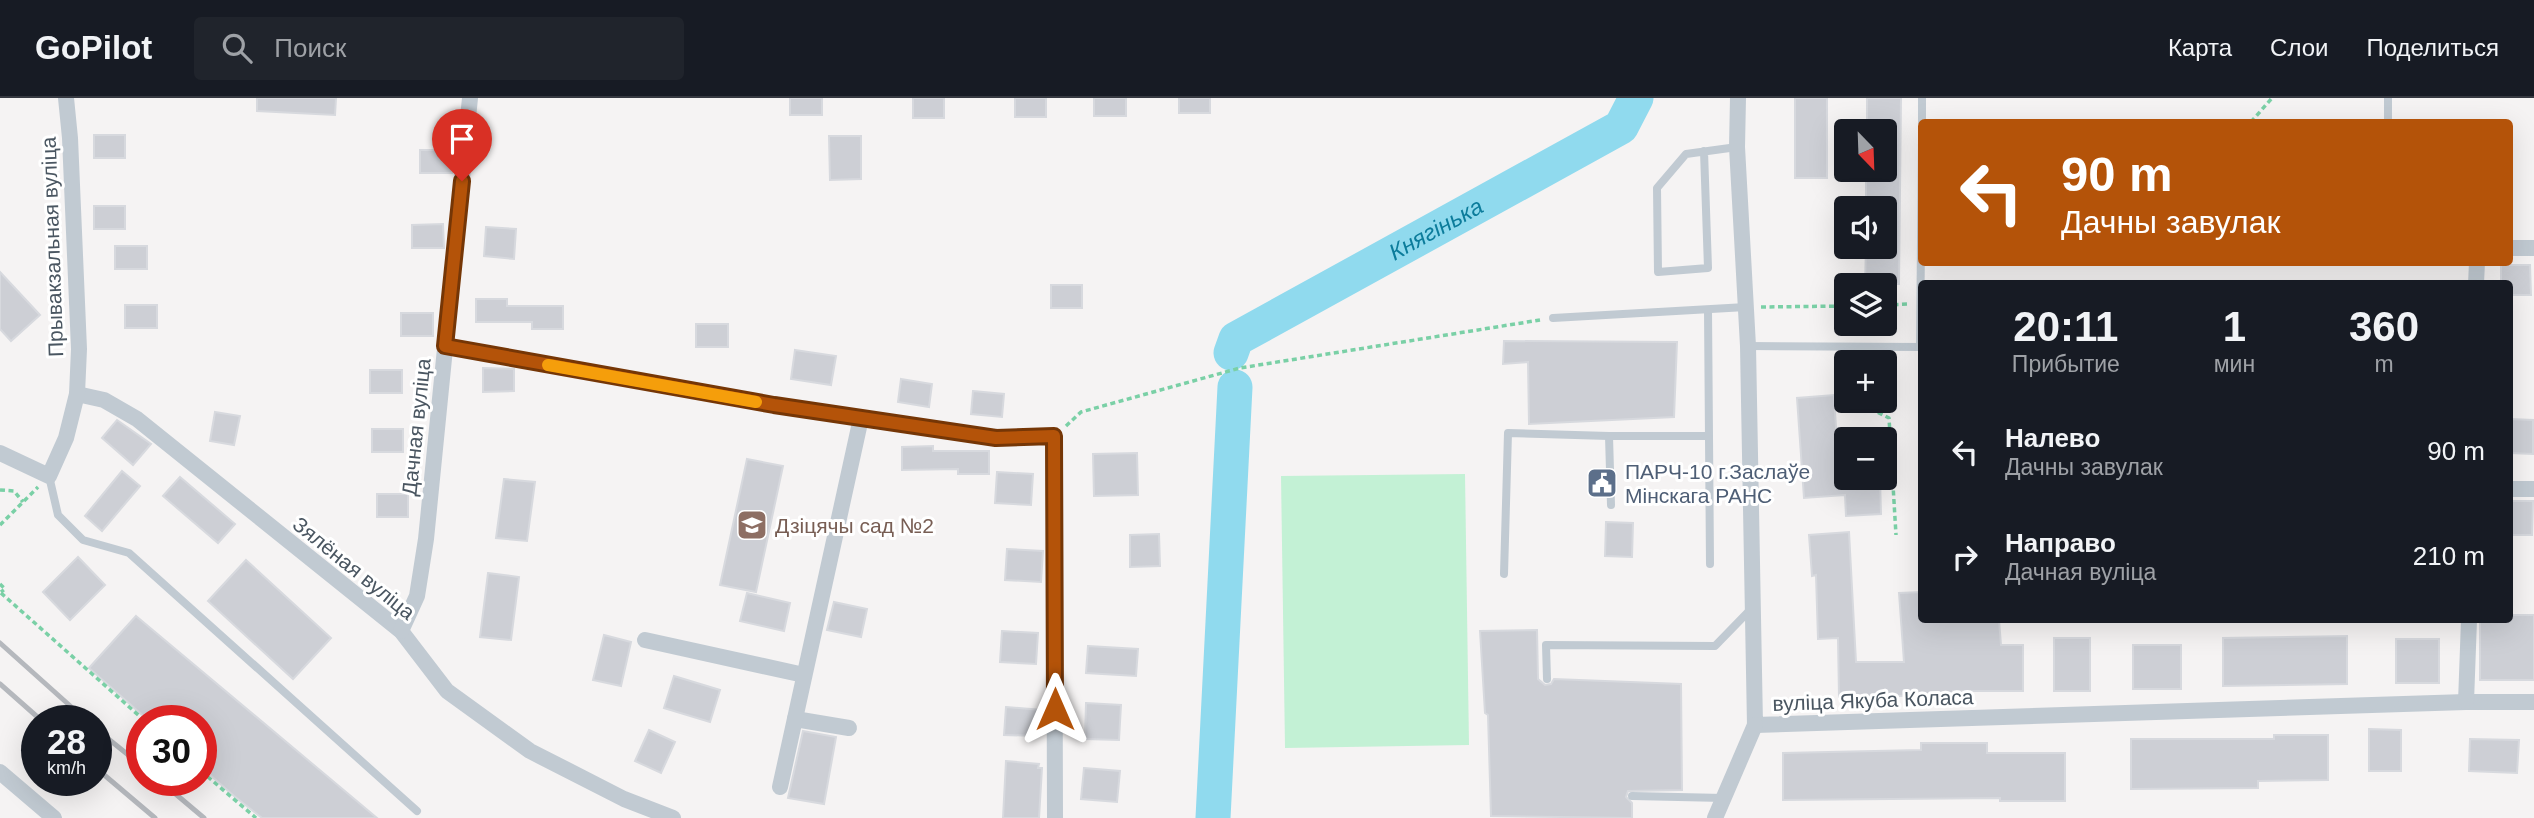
<!DOCTYPE html>
<html lang="ru">
<meta charset="utf-8">
<style>
:root{--surface:#171b24;--page:#20242c;--text:#f1f3f6;--muted:#9ea1a6;--line:#363941}
body{margin:0;font-family:Arial,sans-serif;background:var(--page);color:var(--text);height:100vh;display:flex;flex-direction:column;font-size:26px;white-space:nowrap}
*{box-sizing:border-box;margin:0}
p{font-size:23px;color:var(--muted)}
.icon{flex:none;width:38px;height:38px;fill:none;stroke:currentColor;stroke-width:2;stroke-linecap:round;stroke-linejoin:round}
.map{position:relative;flex:1;overflow:hidden}
.sheet{position:absolute;left:1918px;top:182px;width:595px;height:343px;display:flex;flex-direction:column;background:var(--surface);border-radius:7px;box-shadow:0 7px 28px #0002}
.sheet>*{flex:none}
.guide{position:absolute;left:1918px;top:21px;width:595px;height:147px;border-radius:7px;box-shadow:0 7px 28px #0002;background:#b45309;color:#fff;overflow:hidden}
.needle{width:46px;rotate:157deg}
.fabs{position:absolute;left:1834px;top:21px;display:grid;gap:14px}
.fabs a{display:grid;place-items:center;width:63px;height:63px;border-radius:7px;background:var(--surface);box-shadow:0 7px 28px #0002;font-size:35px}
.speed{position:absolute;left:21px;top:607px;display:flex;gap:14px;font-size:35px;font-weight:700;text-align:center}
.speed>*{display:grid;place-content:center;width:91px;height:91px;border-radius:50%;background:var(--surface);box-shadow:0 7px 28px #0002;line-height:1}
.speed small{font-size:18px;font-weight:400}
.speed .limit{border:10px solid #d22;background:#fff;color:#111}
.pin{position:absolute;display:grid;place-items:center;width:60px;height:60px;color:#fff;margin:-72px -30px;border-radius:50% 50% 50% 0;rotate:-45deg;box-shadow:0 0 7px #0007}
.pin .icon{rotate:45deg}
.me{position:absolute;width:77px;margin:-38px;rotate:0deg;stroke-linejoin:round;filter:drop-shadow(0 0 5px #0008)}
.turn{display:flex;align-items:center;gap:24px;height:147px;padding:0 28px;font-size:32px}
.turn .icon{width:91px;height:91px;stroke-width:2.5}
.turn b{display:block;font-size:49px;line-height:60px}
.eta{display:flex;justify-content:space-evenly;align-items:center;height:119px;text-align:center}
.eta b{font-size:42px;font-weight:600;line-height:49px}
ul{padding:0;list-style:none}
li{display:flex;align-items:center;gap:21px;height:105px;padding:0 28px}
li div{flex:1}
li b{display:block;font-size:26px}
li em{font-style:normal}
header{display:flex;align-items:center;gap:42px;box-sizing:border-box;height:98px;padding:0 35px;background:var(--surface);border-bottom:2px solid var(--line)}
header strong{font-size:33px}
nav{display:flex;gap:38px;margin-inline-start:auto;font-size:24px}
.search{width:490px;height:63px;background:var(--page);display:flex;align-items:center;gap:18px;box-sizing:border-box;padding:0 24px;border-radius:7px;color:var(--muted);font-size:26px}
.map>svg:first-child{display:block}
.green{fill:#c3f1d5}
.lines{fill:none;stroke-linecap:round;stroke-linejoin:round}
.river{stroke:#90daee;stroke-width:35}
.building{fill:#cdcfd5;stroke:#d7d9de;stroke-width:2}
.path{stroke:#7ad0a6;stroke-width:3.5;stroke-dasharray:5 3.5;stroke-linecap:butt}
.lane{stroke:#c1cad2;stroke-width:8}
.street{stroke:#c1cad2;stroke-width:16}
.rail{stroke:#b5b8bd;stroke-width:5}
.route-casing{stroke:#753606;stroke-width:18}
.route{stroke:#b45309;stroke-width:12}
.slow{stroke:#f59e0b;stroke-width:12}
.labels{text-anchor:middle;dominant-baseline:central;stroke-width:6;stroke-linejoin:round;paint-order:stroke}
.street-label{font-size:21px;fill:#4a5661;stroke:#fff}
.service-label{font-size:21px;fill:#4e5e75;stroke:#fff;text-anchor:start}
.education-label{font-size:21px;fill:#785e54;stroke:#fff;text-anchor:start}
.water-label{font-size:23px;font-style:italic;fill:#0c7c9b;stroke:#fff}
</style>
<header>
<strong>GoPilot</strong>
<div class="search"><svg class="icon" aria-label="search" viewBox="0 0 24 24"><circle cx="10" cy="10" r="6"/><path d="M15 15l6 6"/></svg>Поиск</div>
<nav><a>Карта</a><a>Слои</a><a>Поделиться</a></nav>
</header>
<div class="map">
<svg width="2534" height="720" viewBox="0 0 2534 720">
<rect width="100%" height="100%" fill="#f5f3f3"/>
<path class="green" d="M1465,376L1469,647L1285,650L1281,378Z"/>
<g class="lines">
<g class="river">
<path id="s1" d="M1231,255L1236,241L1621,29L1636,0"/>
<path d="M1213,720L1235,289"/>
</g>
</g>
<g class="building">
<path d="M257,0H336L335,17L257,13Z"/>
<rect x="790" y="0" width="32" height="17"/>
<rect x="913" y="0" width="31" height="20"/>
<rect x="1015" y="0" width="31" height="19"/>
<rect x="1094" y="0" width="32" height="18"/>
<rect x="1179" y="0" width="31" height="15"/>
<rect x="1795" y="0" width="32" height="80"/>
<path d="M1867,0H1901L1899,186H1865L1866,149H1885V110H1866V72H1885V33H1867Z"/>
<rect x="94" y="37" width="31" height="23"/>
<path d="M829,38H861V81L830,82Z"/>
<rect x="420" y="52" width="32" height="23"/>
<rect x="94" y="108" width="31" height="23"/>
<path d="M443,126L444,150H412V127Z"/>
<path d="M486,129L516,131L514,161L484,158Z"/>
<rect x="115" y="148" width="32" height="23"/>
<path d="M2501,167H2530L2531,197H2510V186H2501Z"/>
<path d="M0,174L40,217L11,243L0,231Z"/>
<rect x="1051" y="187" width="31" height="23"/>
<path d="M476,201H507V208H563V231H532V224H476Z"/>
<rect x="125" y="207" width="32" height="23"/>
<rect x="401" y="215" width="32" height="23"/>
<rect x="696" y="226" width="32" height="23"/>
<path d="M1504,243L1677,244L1674,319L1529,326L1528,264L1503,266Z"/>
<path d="M795,252L836,258L831,287L791,281Z"/>
<path d="M483,270L514,271V293L483,294Z"/>
<rect x="370" y="272" width="32" height="23"/>
<path d="M901,281L932,286L929,309L898,304Z"/>
<path d="M973,293L1004,296L1002,319L971,316Z"/>
<path d="M1834,297L1836,330H1846V380H1880L1881,416L1846,418L1845,397L1804,400L1797,300Z"/>
<path d="M215,314L240,318L234,347L210,343Z"/>
<path d="M2510,321L2533,322V356L2510,355Z"/>
<path d="M117,322L151,346L133,367L102,340Z"/>
<rect x="372" y="331" width="31" height="23"/>
<path d="M933,348V353H989V376H958V371L902,372V349Z"/>
<path d="M1137,355L1138,397L1094,398L1093,356Z"/>
<path d="M747,361L783,368L756,494L720,487Z"/>
<path d="M122,373L140,388L102,433L85,418Z"/>
<path d="M997,374L1033,376L1031,407L995,405Z"/>
<path d="M180,379L235,426L218,445L163,398Z"/>
<path d="M504,381L535,384L527,443L496,440Z"/>
<rect x="377" y="396" width="31" height="23"/>
<path d="M2510,403H2533L2532,437H2510Z"/>
<path d="M1606,424L1633,425L1632,459L1605,458Z"/>
<path d="M1849,434L1856,564H1904L1899,495L1922,494V522H1999L2001,547H2023V593H1953V595L1881,599H1839L1838,540L1818,541L1816,477L1812,478L1809,437Z"/>
<path d="M1159,436L1160,468L1130,469V437Z"/>
<path d="M1007,451L1043,453L1041,484L1005,482Z"/>
<path d="M78,459L105,487L70,522L43,494Z"/>
<path d="M246,462L331,540L293,581L208,503Z"/>
<path d="M488,475L519,479L511,542L480,539Z"/>
<path d="M747,495L790,505L784,533L740,523Z"/>
<path d="M834,504L867,511L861,539L827,532Z"/>
<path d="M2510,517H2534V582H2480V522H2510Z"/>
<path d="M136,518L377,720H262L234,698L201,669V623H149L89,570Z"/>
<path d="M1537,532L1538,581L1545,587L1551,586L1554,581L1681,586L1682,692L1628,693L1626,699L1632,705V720L1491,718L1488,617L1485,615L1480,533Z"/>
<path d="M1002,533L1038,535L1036,566L1000,564Z"/>
<path d="M604,537L631,544L621,588L593,582Z"/>
<path d="M2347,538V586L2223,588V540Z"/>
<rect x="2054" y="540" width="36" height="53"/>
<rect x="2396" y="541" width="43" height="44"/>
<rect x="2133" y="547" width="48" height="44"/>
<path d="M1088,548L1138,551L1136,578L1086,575Z"/>
<path d="M674,578L720,592L710,624L664,610Z"/>
<path d="M1086,605L1121,607L1119,642L1085,641Z"/>
<path d="M1006,609L1042,612L1040,638L1004,637Z"/>
<path d="M2369,631L2401,632V673H2369Z"/>
<path d="M649,632L675,644L661,675L635,663Z"/>
<path d="M803,633L836,639L824,706L788,700Z"/>
<path d="M2274,637H2328V682L2258,683V690L2131,691V641H2274Z"/>
<path d="M2470,641L2519,642L2517,675L2469,673Z"/>
<path d="M1921,645H1987V655H2065V703H2000V700L1783,702V655L1921,652Z"/>
<path d="M1006,663L1039,666L1038,670H1042L1039,720H1003Z"/>
<path d="M1084,670L1120,673L1117,704L1081,701Z"/>
</g>
<g class="lines">
<g class="path">
<path d="M2251,24L2272,0"/>
<path d="M1885,207L1908,206"/>
<path d="M1761,209L1846,208"/>
<path d="M1869,303V310L1889,320L1896,437"/>
<path d="M1066,328L1081,314L1240,270L1540,222"/>
<path d="M0,392L14,393L23,404"/>
<path d="M0,427L38,389"/>
<path d="M0,486L5,491L1,494"/>
<path d="M1,495L145,623"/>
<path d="M201,673L256,720"/>
</g>
<g class="lane">
<path d="M1922,24V0"/>
<path d="M2388,24V0"/>
<path d="M1704,53L1708,170L1658,174L1657,90L1686,56L1737,49"/>
<path d="M1708,212L1710,466"/>
<path d="M1553,220L1746,209"/>
<path d="M1748,248L1922,249"/>
<path d="M1920,249L1922,40"/>
<path d="M1609,338L1611,407"/>
<path d="M49,378L58,417L83,442L129,455L417,713"/>
<path d="M1504,476L1508,335L1609,338H1708"/>
<path d="M1547,581L1546,547L1715,548L1751,511"/>
<path d="M1632,698L1724,700"/>
</g>
<g class="street">
<path d="M1738,0L1737,49L1748,248L1755,627L2466,604H2534"/>
<path d="M2510,150H2534"/>
<path d="M2476,186L2477,164"/>
<path d="M445,248L774,307L996,340L1054,338L1055,720"/>
<path d="M77,296L104,302L137,321L401,533L447,593L530,653L624,701L673,720"/>
<path d="M0,355L49,378L66,340L77,296L79,251L70,40L66,0"/>
<path d="M2510,391H2534"/>
<path d="M401,533L417,498L426,441L470,0"/>
<path d="M645,542L804,577"/>
<path d="M2466,604L2469,522"/>
<path d="M795,621L849,630"/>
<path d="M0,674L54,720"/>
<path d="M780,689L861,320"/>
<path d="M1715,720L1755,627"/>
</g>
<g class="rail">
<path d="M0,545L87,623"/>
<path d="M0,586L42,623"/>
<path d="M96,631L142,668"/>
<path d="M96,670L155,720"/>
<path d="M159,682L204,720"/>
</g>
</g>
<g class="lines">
<g class="route-casing">
<path id="route" d="M462,83L445,248L774,307L996,340L1054,338L1055,611"/>
</g>
<use href="#route" class="route"/>
<path class="slow" d="M548,267L756,304"/>
</g>
<defs>
<g id="civic-square" transform="scale(1.575)"><rect x="-9" y="-9" width="18" height="18" rx="4" fill="#5c6f8a" stroke="#fff"/><path d="M-.6-6.5H3V-4.5H.6V-3L4-1V1h2V6H-6V1h2V-1L-.6-3ZM-1.2 2.5V6h2.4V2.5Z" fill="#fff"/></g>
<g id="school-square" transform="scale(1.575)"><rect x="-9" y="-9" width="18" height="18" rx="4" fill="#8d6e63" stroke="#fff"/><path d="M0-5L7-2L0 1L-7-2ZM-4 1L0 2.5L4 1V4Q0 6-4 4Z" fill="#fff"/></g>
</defs>
<g fill-rule="evenodd">
<use href="#civic-square" x="1602" y="385"/>
<use href="#school-square" x="752" y="427"/>
</g>
<g class="labels">
<g class="street-label">
<text transform="translate(52 149) rotate(-92)">Прывакзальная вуліца</text>
<text transform="translate(416 329) rotate(-84)">Дачная вуліца</text>
<text transform="translate(354 470) rotate(39)">Зялёная вуліца</text>
<text transform="translate(1873 602) rotate(-2)">вуліца Якуба Коласа</text>
</g>
<g class="service-label">
<text x="1625" y="373">ПАРЧ-10 г.Заслаўе<tspan x="1625" dy="24">Мінскага РАНС</tspan></text>
</g>
<g class="education-label">
<text x="775" y="427">Дзіцячы сад №2</text>
</g>
<g class="water-label">
<text stroke="none"><textPath href="#s1" startOffset="243">Княгінька</textPath></text>
</g>
</g>
</svg>
<div class="fabs">
<a><svg class="needle" viewBox="-14 -14 28 28"><path d="M0-13l5 13h-10z" fill="#e53935"/><path d="M0 13l5-13h-10z" fill="#9ea1a6"/></svg></a>
<a><svg class="icon" aria-label="sound" viewBox="0 0 24 24"><path d="M4 9h4l5-4v14l-5-4H4zM17 9q2 3 0 6"/></svg></a>
<a><svg class="icon" aria-label="layers" viewBox="0 0 24 24"><path d="M12 4l9 5-9 5-9-5zM3 14l9 5 9-5"/></svg></a>
<a>+</a>
<a>−</a>
</div>
<div class="speed"><div>28<small>km/h</small></div><div class="limit">30</div></div>
<div class="pin" style="left:462px;top:83px;background:#d93025"><svg class="icon" aria-label="arrive" viewBox="0 0 24 24"><path d="M6 21V4h12l-3 4 3 4H6"/></svg></div>
<svg class="me" style="left:1055px;top:611px" viewBox="-20 -20 40 40"><path d="M0-17L14 15 0 8-14 15z" fill="#b45309" stroke="#fff" stroke-width="4"/></svg>
<div class="guide">
<div class="turn"><svg class="icon" aria-label="left" viewBox="0 0 24 24"><path d="M17 20v-9H6M10 6l-5 5 5 5"/></svg><div><b>90 m</b>Дачны завулак</div></div>
</div>
<section class="sheet">
<div class="eta">
<div><b>20:11</b><p>Прибытие</p></div>
<div><b>1</b><p>мин</p></div>
<div><b>360</b><p>m</p></div>
</div>
<ul>
<li><svg class="icon" aria-label="left" viewBox="0 0 24 24"><path d="M17 20v-9H6M10 6l-5 5 5 5"/></svg><div><b>Налево</b><p>Дачны завулак</p></div><em>90 m</em></li>
<li><svg class="icon" aria-label="right" viewBox="0 0 24 24"><path d="M7 20v-9h11M14 6l5 5-5 5"/></svg><div><b>Направо</b><p>Дачная вуліца</p></div><em>210 m</em></li>
</ul>
</section>
</div>
